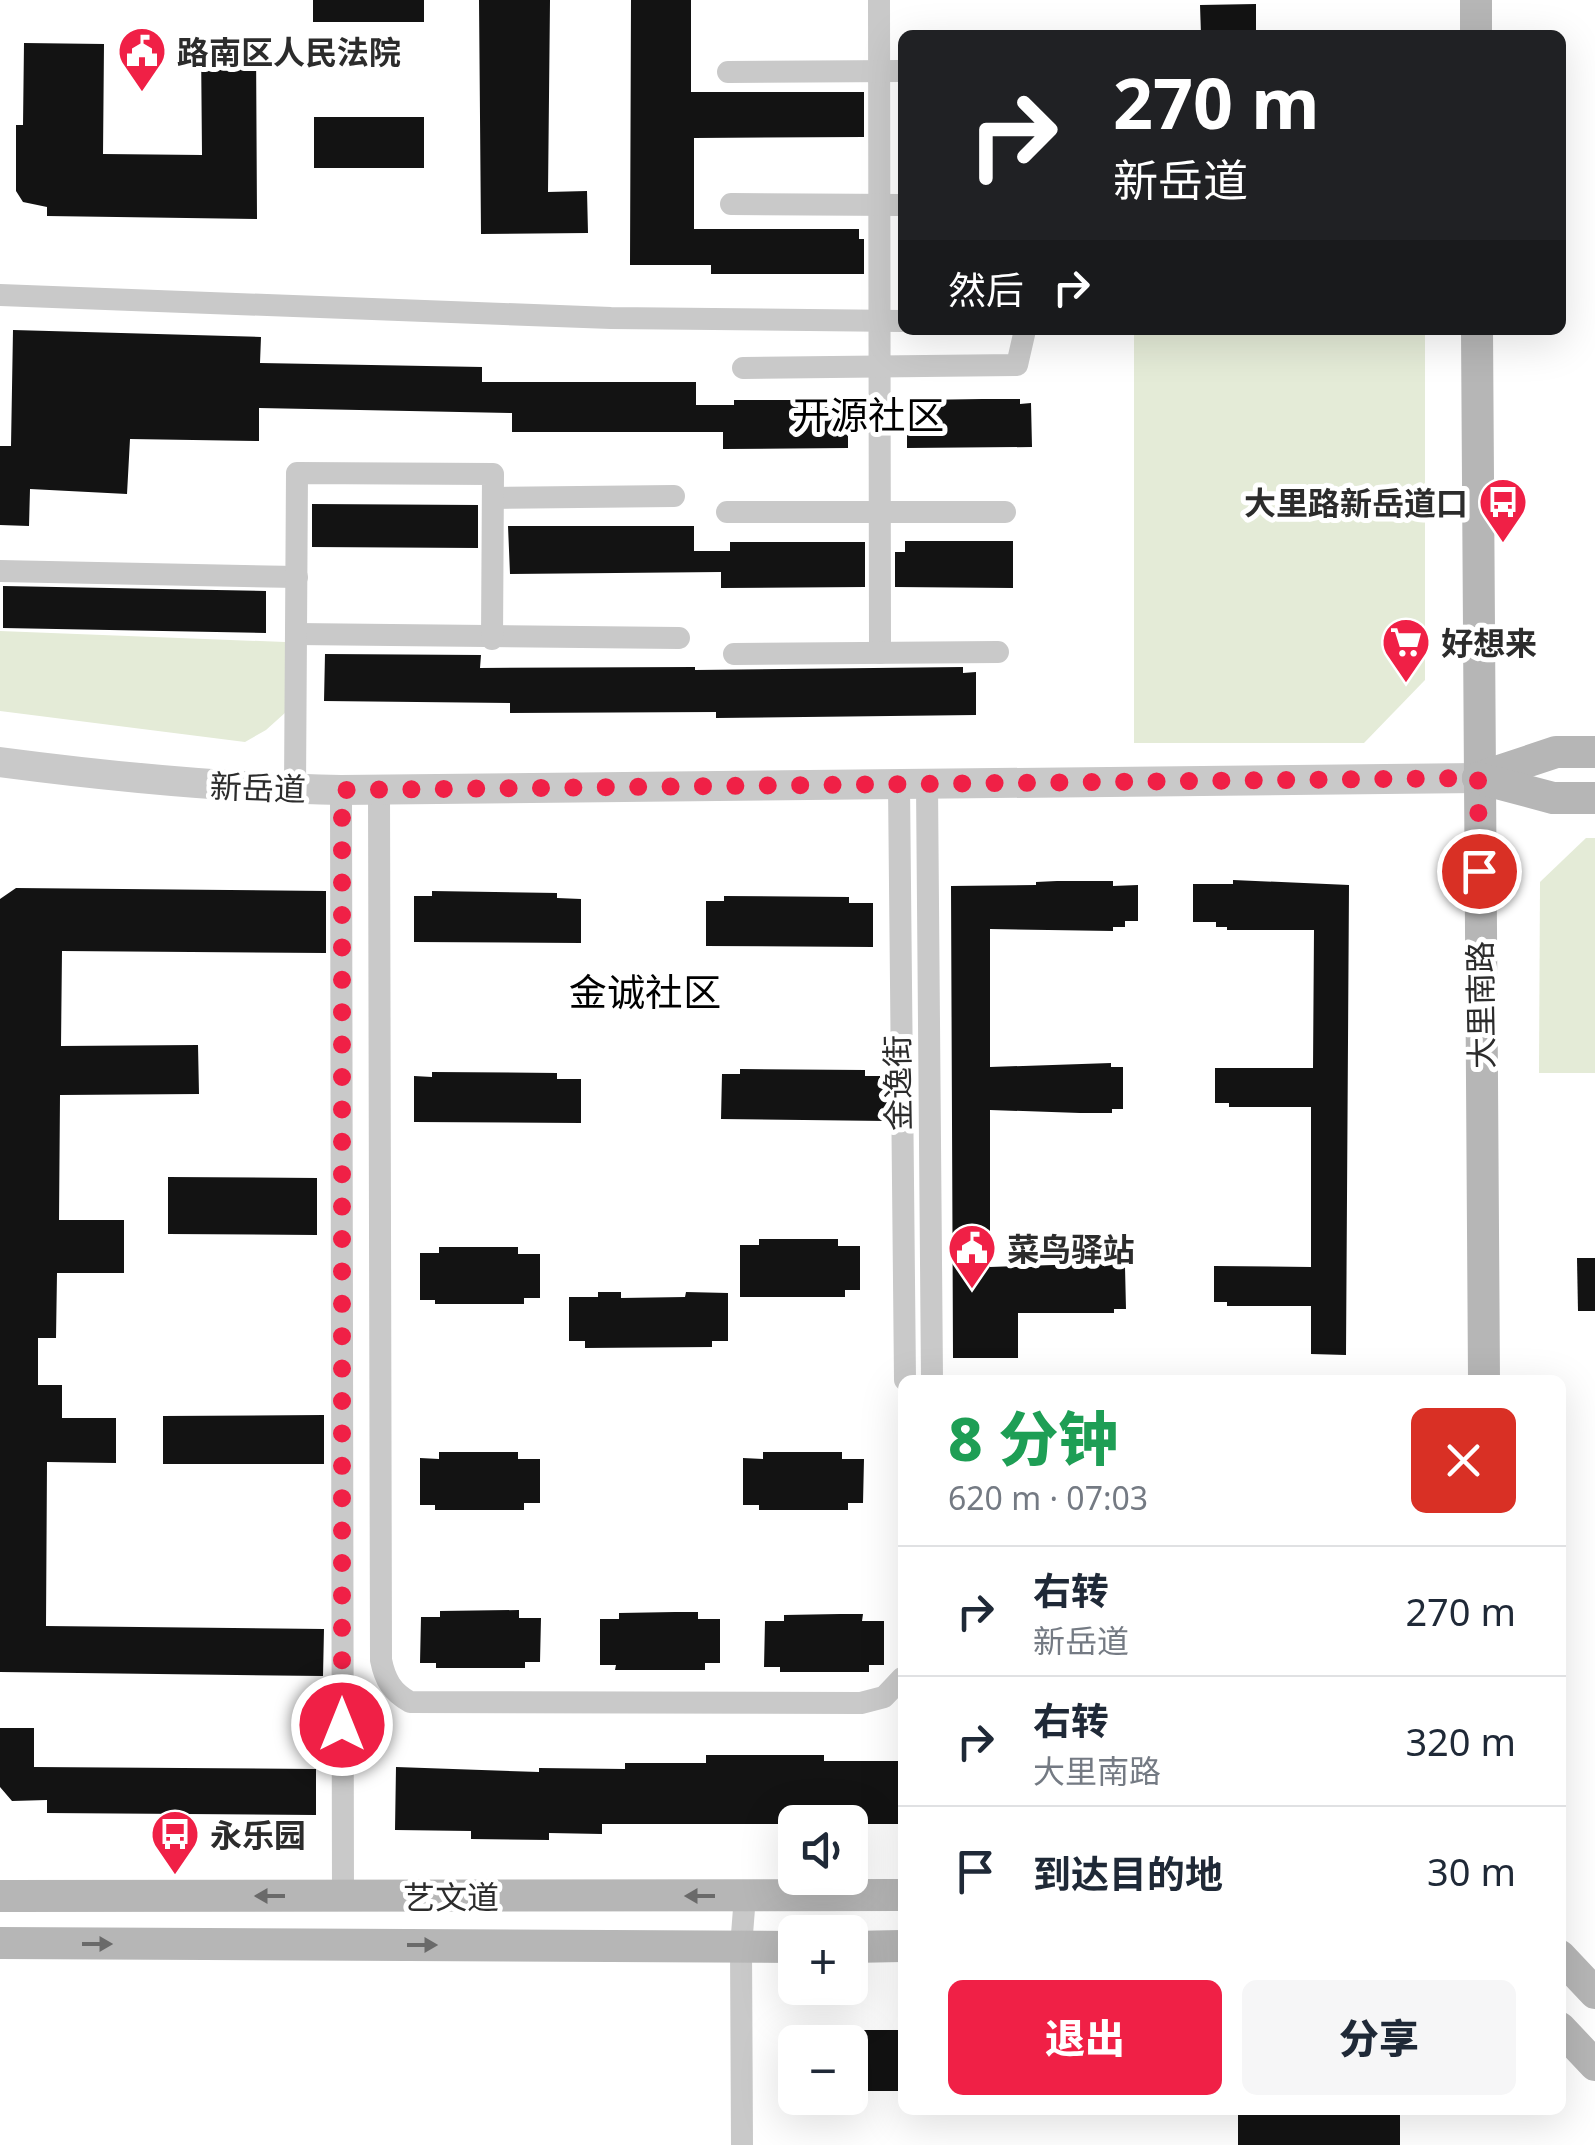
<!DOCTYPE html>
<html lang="zh">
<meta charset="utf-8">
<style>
:root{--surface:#fff;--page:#f6f6f7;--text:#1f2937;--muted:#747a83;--line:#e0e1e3;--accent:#f02046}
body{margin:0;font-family:"Noto Sans","Noto Sans SC",sans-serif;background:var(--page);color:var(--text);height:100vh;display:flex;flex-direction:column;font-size:38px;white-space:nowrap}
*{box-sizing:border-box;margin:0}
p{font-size:32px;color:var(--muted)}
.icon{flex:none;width:55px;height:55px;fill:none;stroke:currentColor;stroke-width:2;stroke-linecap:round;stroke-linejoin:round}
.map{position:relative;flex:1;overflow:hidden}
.drawer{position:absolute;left:898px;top:1375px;width:668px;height:740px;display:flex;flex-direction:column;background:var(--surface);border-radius:15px;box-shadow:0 10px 40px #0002}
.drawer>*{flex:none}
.guide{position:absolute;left:898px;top:30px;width:668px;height:305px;border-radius:15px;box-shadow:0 10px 40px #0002;background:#202124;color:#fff;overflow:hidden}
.buttons{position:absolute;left:778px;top:1805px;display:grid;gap:20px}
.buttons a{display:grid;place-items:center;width:90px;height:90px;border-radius:15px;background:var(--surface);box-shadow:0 10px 40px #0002;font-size:50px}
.pin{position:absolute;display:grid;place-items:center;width:85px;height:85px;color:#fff;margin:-42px;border:5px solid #fff;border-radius:50%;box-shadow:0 2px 10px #0007}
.me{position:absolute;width:110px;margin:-55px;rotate:0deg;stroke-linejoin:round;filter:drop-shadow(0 0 8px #0008)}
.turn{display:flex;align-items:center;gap:35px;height:210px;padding:0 50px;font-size:45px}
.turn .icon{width:130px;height:130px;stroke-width:2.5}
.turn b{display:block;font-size:70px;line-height:85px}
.then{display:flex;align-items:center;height:95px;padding:0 50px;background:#0003;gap:20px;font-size:38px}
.round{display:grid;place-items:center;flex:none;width:105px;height:105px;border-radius:15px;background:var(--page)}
.head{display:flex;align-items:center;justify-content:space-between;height:170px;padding:0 50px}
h1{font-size:60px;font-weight:800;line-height:75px;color:#1e9e55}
.primary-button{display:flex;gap:20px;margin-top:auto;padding:20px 50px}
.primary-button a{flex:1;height:115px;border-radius:15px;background:var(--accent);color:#fff;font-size:40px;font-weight:800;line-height:115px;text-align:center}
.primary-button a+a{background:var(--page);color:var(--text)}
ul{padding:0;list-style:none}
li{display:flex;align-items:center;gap:30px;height:130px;padding:0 50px;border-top:2px solid var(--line)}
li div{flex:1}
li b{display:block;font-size:38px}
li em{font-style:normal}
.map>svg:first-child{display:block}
.green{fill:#e4ebd7}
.building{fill:#131313}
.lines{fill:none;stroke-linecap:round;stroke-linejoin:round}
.minor{stroke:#c9c9c9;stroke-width:22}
.tertiary{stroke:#c9c9c9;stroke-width:30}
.secondary{stroke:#b6b6b6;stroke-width:32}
.oneway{fill:#6a6a6a}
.route{stroke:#f02046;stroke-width:18;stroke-dasharray:0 32.4}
.labels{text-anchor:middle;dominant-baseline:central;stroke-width:10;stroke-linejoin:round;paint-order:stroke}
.poi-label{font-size:32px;font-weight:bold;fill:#2c2c2c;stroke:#fff;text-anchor:start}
.street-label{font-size:32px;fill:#2c2c2c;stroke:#fff}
.quarter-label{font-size:38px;fill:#000;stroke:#fff}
</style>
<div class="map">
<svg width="1595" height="2145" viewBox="0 0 1595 2145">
<rect width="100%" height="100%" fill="#fff"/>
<g class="green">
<path d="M1134,330H1425V680L1364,743H1134Z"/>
<path d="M0,631L285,642L286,712L266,730L245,742L0,711Z"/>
<path d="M1586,838H1595V1073H1539L1540,882Z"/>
</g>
<g class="building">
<rect x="313" y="0" width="111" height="22"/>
<path d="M479,0H550L548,192L587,191L588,233L481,234Z"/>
<path d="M631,0H691V92H864V137L694,138V229H859V239H864V274H711V265H630Z"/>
<path d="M1256,4V35H1201L1200,5Z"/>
<path d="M24,43L104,44L103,154L202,155L201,44L256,43L257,219L47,216V207L23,202L16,191V125H23Z"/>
<rect x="314" y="117" width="110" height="51"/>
<path d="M13,330L261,337L260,363L482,367V382H696V405H734V400H837V404H848V448L723,449V432H512V413L259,408V441L130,439L127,494L30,489L29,526L0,525V446H11Z"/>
<path d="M982,399H1020V404L1031,403L1032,447L907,448V405H918V400Z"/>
<path d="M312,504L478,505V548L312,547Z"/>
<path d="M508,526H694V551H730V542H865V587L721,588V572L510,574Z"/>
<path d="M905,541H1013V588L895,587V552H905Z"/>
<path d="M3,586L266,591V633L3,628Z"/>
<path d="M325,654L481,655L480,668L695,667V670L963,667V673L976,672V715L716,718V712L510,713V703L324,701Z"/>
<path d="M1233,880L1349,885L1346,1355L1311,1354V1306H1227V1302H1214V1266L1311,1267V1107H1229V1103H1215V1068H1313L1314,930H1227V927H1216V922H1193V884H1233Z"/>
<path d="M1057,881H1113V886L1138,885V921H1125V927H1113V931L990,929V1067L1111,1063V1067H1123V1109H1112V1113H1080L990,1110V1267L1113,1263L1114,1267H1125L1126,1309H1114V1313H1018V1358H953L951,886L1036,885V882Z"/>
<path d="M16,888L326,891V953L62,951L61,1046L198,1045L199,1094L60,1095L59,1220H124V1273H57L56,1338H38V1385H62V1418H116V1463L47,1462L46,1626L324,1629L323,1676L0,1672V899Z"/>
<path d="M432,891L557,893V898L581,899V943L414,942V896H432Z"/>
<path d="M724,896L849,897V903H873V947L706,946V901H724Z"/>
<path d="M740,1069L865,1070V1076H887V1121L721,1119L722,1074H740Z"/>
<path d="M432,1072L557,1073V1079H581V1123L414,1122V1076L432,1077Z"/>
<path d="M168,1177L317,1178V1235L168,1234Z"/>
<path d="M759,1239H838V1246H860V1290H845V1297H740V1245H759Z"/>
<path d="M439,1247H518V1254H540V1298H524V1304H435V1300H420V1253H439Z"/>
<path d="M1577,1258H1595V1311H1578Z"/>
<path d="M598,1292H621V1298L685,1297L686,1292L728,1293V1341H712V1347L585,1348V1341H569V1297H598Z"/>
<path d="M324,1415V1464H163V1416Z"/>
<path d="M439,1452H518V1459H540V1503H524V1510H435V1505H420V1458L439,1459Z"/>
<path d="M763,1452H842V1459H864L863,1503H848V1510H759V1505H743V1458L763,1459Z"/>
<path d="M519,1610V1618H541L540,1662H525V1668H436V1663H420L421,1617H440V1611Z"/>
<path d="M675,1612H698V1619H720V1663H705V1670H615L616,1665H600V1619H619V1613Z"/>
<path d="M840,1614H863L862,1621H884V1665H869V1672H780V1667H764L765,1621H784V1615Z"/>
<path d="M0,1728H34V1767L316,1769V1815L47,1813V1800L12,1801L0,1787Z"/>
<path d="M706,1755H824V1761H899V1824H602V1834L549,1833V1840L471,1839V1831L395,1830L396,1767L539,1772V1768L625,1769V1763H706Z"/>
<rect x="850" y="2030" width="52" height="61"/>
<rect x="1238" y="2110" width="162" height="35"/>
</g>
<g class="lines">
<g class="minor">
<path d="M879,0L880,653"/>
<path d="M728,72L902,71"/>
<path d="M731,204L902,205"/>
<path d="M0,295L611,318L902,321"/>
<path d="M743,368L1017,365L1025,330"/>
<path d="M493,498L674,496"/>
<path d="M727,512H1005"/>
<path d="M0,571L297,577"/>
<path d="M296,634L679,638"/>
<path d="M734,654L998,652"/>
<path d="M899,785L905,1380"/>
<path d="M927,785L932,1380"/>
<path d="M295,789L297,473L493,474L492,639"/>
<path d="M341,790L343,1896"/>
<path d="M379,790L381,1660C385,1680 392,1692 410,1702L861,1703L884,1697L902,1678"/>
<path d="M742,2145L741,1947L745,1896"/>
</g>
<path class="tertiary" d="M0,762C114,777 226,788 341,790L1478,778"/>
<g class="secondary">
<path d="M1476,0V35"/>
<path d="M1477,330L1484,1380"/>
<path d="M1478,778L1556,752H1595"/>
<path d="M1478,778L1553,798H1595"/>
<path d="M0,1896L902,1895"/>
<path d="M0,1943L795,1947"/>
<path d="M850,1947L902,1946"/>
<path d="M1560,1956L1595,1993"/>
<path d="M1560,2028L1595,2065"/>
</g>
</g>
<defs><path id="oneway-solid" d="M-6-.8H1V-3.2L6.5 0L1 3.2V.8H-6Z" transform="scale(2.5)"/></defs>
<g class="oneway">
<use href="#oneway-solid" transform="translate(270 1896) rotate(180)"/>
<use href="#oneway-solid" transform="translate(700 1896) rotate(180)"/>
<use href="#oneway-solid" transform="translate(97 1944)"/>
<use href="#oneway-solid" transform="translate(422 1945)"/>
</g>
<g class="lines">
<path class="route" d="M342,1725V790L1478,778L1479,871"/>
</g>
<defs>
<g id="civic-pin" transform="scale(2.5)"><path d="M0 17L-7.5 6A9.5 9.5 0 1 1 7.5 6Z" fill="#f02046" stroke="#fff"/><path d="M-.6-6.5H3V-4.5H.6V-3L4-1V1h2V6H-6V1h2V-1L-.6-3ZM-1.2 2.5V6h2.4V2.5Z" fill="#fff"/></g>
<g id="bus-pin" transform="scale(2.5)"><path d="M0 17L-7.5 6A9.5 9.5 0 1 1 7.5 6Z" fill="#f02046" stroke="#fff"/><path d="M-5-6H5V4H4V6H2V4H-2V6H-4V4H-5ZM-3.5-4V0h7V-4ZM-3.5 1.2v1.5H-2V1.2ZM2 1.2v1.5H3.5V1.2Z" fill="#fff"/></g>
<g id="supermarket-pin" transform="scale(2.5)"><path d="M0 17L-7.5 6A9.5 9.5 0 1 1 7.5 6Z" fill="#f02046" stroke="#fff"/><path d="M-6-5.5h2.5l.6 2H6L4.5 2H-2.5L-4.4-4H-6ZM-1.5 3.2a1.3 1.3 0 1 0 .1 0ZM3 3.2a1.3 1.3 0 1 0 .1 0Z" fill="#fff"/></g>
</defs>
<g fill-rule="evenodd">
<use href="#civic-pin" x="142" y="51"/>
<use href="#bus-pin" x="1503" y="502"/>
<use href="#supermarket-pin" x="1406" y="642"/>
<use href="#civic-pin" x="972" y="1248"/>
<use href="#bus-pin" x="175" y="1834"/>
</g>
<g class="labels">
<g class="poi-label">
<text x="177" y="51">路南区人民法院</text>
<text x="1468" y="502" text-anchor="end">大里路新岳道口</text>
<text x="1441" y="642">好想来</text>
<text x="1007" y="1248">菜鸟驿站</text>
<text x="210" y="1834">永乐园</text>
</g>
<g class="street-label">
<text transform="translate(258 787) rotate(2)">新岳道</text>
<text transform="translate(1480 1005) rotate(-91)">大里南路</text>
<text transform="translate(897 1083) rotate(-91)">金逸街</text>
<text x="451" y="1896">艺文道</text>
</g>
<g class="quarter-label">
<text x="868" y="414">开源社区</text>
<text x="645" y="991">金诚社区</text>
</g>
</g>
</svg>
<div class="buttons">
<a><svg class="icon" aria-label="sound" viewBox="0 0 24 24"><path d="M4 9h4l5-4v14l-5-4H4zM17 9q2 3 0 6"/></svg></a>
<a>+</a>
<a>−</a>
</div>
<div class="pin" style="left:1479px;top:871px;background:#d93025"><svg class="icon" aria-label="arrive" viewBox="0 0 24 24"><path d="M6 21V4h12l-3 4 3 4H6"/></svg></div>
<svg class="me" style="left:342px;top:1725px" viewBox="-20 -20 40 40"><circle r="17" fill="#f02046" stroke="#fff" stroke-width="3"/><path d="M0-11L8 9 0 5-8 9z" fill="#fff"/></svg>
<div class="guide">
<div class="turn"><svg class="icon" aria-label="right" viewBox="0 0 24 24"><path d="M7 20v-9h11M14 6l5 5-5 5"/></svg><div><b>270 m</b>新岳道</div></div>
<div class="then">然后<svg class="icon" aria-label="right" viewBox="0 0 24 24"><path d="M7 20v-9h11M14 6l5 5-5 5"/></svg></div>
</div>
<section class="drawer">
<div class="head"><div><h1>8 分钟</h1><p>620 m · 07:03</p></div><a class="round" style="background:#d93025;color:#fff"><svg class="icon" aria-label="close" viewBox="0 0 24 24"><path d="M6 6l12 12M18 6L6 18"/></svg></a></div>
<ul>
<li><svg class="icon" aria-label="right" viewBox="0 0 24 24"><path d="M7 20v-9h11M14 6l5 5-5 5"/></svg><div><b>右转</b><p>新岳道</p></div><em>270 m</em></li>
<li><svg class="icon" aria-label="right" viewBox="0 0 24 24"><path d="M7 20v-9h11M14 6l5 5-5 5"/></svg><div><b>右转</b><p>大里南路</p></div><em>320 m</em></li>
<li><svg class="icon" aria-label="arrive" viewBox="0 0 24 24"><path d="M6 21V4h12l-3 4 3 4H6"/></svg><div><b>到达目的地</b></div><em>30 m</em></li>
</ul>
<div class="primary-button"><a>退出</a><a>分享</a></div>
</section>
</div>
